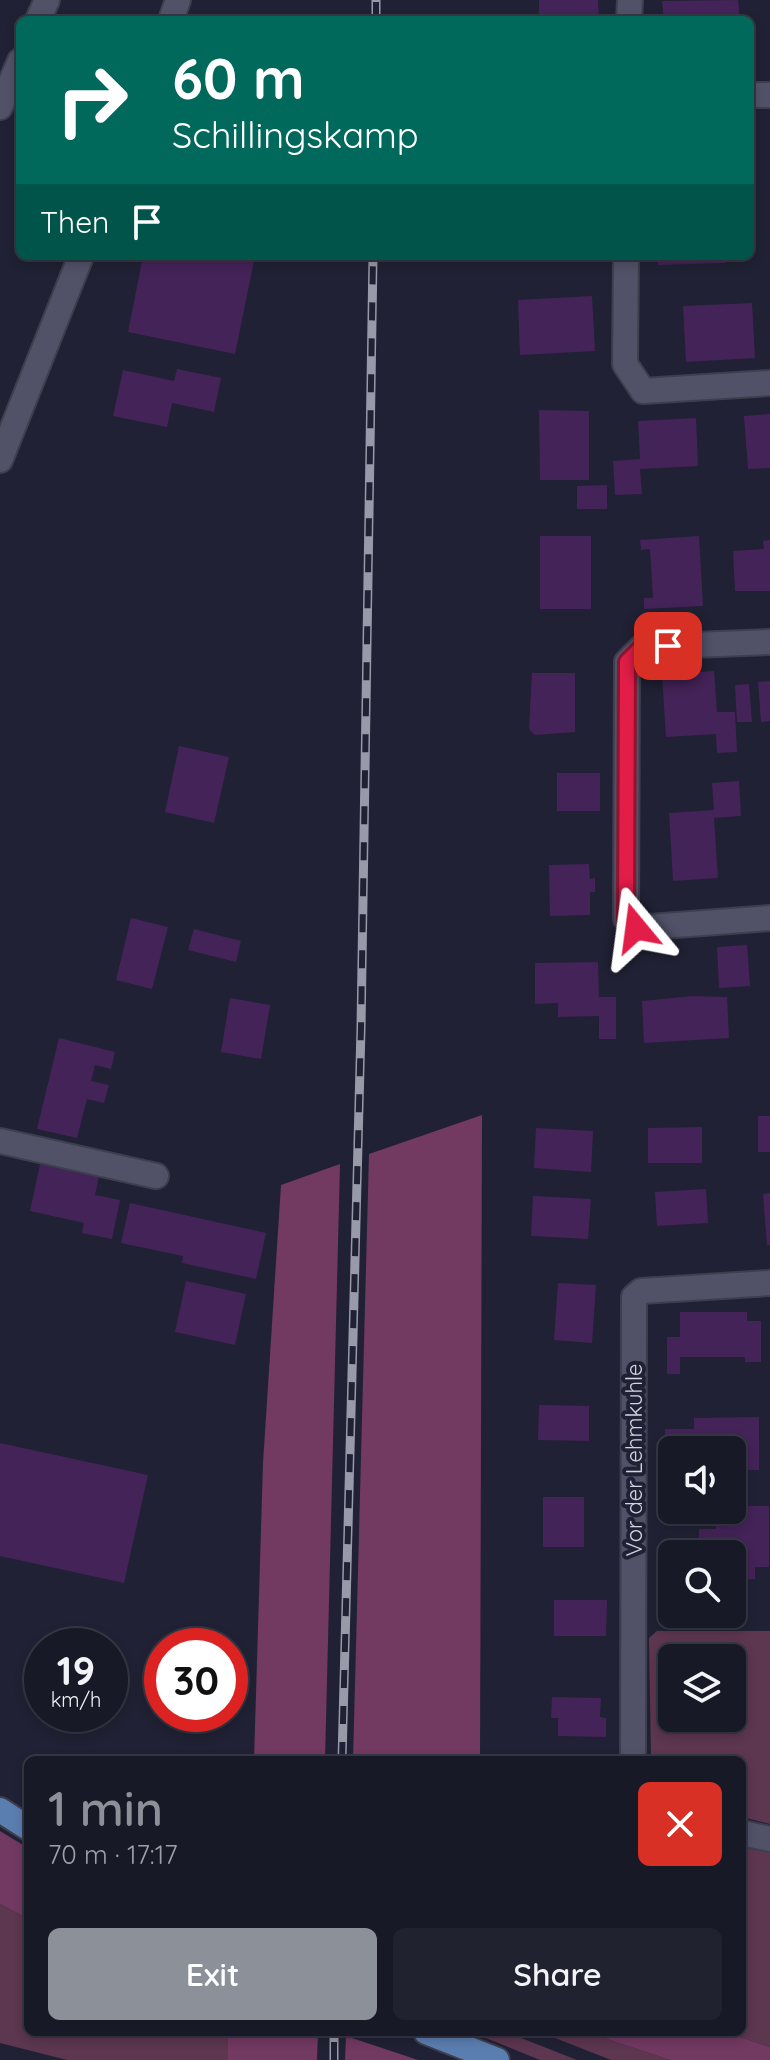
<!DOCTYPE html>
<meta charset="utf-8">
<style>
:root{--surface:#181927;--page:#21222f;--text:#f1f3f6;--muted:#9fa0a7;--line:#363844;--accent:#8c9099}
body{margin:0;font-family:Quicksand,sans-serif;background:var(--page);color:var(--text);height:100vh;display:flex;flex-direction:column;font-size:30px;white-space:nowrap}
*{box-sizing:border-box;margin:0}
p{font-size:26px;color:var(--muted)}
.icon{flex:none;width:44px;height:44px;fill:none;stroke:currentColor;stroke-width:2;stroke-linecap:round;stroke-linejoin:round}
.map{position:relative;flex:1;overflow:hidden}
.sheet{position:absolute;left:24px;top:1756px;width:722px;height:280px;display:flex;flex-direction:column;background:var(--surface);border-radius:12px;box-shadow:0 4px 12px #0003,0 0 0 2px var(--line)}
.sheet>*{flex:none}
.hud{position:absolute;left:16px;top:16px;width:738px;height:244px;border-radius:12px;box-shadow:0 4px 12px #0003,0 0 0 2px var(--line);background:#00695c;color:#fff;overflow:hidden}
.tools{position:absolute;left:658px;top:1436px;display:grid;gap:16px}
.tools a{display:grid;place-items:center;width:88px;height:88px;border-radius:12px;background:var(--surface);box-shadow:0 4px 12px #0003,0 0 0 2px var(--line);font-size:40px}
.speed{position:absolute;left:24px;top:1628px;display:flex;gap:16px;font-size:40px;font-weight:700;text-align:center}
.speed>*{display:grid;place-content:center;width:104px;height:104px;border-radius:50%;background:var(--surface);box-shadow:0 4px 12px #0003,0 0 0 2px var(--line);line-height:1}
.speed small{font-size:20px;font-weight:400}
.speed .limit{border:12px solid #d22;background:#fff;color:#111}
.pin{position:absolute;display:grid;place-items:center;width:68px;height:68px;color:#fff;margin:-34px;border-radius:16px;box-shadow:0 4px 12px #0006}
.me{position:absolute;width:88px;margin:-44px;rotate:344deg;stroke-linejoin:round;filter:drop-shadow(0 0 6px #0008)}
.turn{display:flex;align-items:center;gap:28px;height:168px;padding:0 24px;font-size:36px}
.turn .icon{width:104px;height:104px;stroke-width:2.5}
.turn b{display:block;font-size:56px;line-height:68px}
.then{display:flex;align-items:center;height:76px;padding:0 24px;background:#0003;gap:16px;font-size:30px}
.round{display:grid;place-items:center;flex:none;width:84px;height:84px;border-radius:12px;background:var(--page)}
.summary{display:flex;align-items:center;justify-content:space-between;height:136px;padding:0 24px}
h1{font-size:48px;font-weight:600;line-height:60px;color:var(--accent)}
.primary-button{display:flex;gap:16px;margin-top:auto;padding:16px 24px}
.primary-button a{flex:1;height:92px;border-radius:12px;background:var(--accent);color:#fff;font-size:32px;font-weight:600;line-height:92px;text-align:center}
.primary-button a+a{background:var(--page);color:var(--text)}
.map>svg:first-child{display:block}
.green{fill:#5d3650;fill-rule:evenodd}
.forest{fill:#723961}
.building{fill:#442358}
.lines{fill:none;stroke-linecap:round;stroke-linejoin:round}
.minor-casing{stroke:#3e3f4e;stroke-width:28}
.major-casing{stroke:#3e3f4e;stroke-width:28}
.minor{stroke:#515268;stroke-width:24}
.major{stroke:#5b7eb1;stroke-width:24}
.rail-casing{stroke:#999aa9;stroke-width:9}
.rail{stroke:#202134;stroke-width:6;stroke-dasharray:18;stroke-linecap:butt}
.route-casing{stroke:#92132f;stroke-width:20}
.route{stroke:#e11d48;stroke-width:14}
.labels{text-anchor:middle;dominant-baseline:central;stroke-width:8;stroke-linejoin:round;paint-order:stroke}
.street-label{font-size:22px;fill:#d3d4e1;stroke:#202134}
</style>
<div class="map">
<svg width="770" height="2060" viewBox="0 0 770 2060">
<rect width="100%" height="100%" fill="#202134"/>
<g class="green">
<path d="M657,1631H770V1824L742,1817V1760H651L649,1638ZM672,1658H732V1718H672Z"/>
<path d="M742,1846L770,1852V2047L725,2032H742Z"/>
<path d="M0,1904L28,1919V2032H228V2060H67L0,2043Z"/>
<path d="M471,2032H506L577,2060H540Z"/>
<path d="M540,2032H586L670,2060H611Z"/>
</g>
<g class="forest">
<path d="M482,1115L480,1760H353L369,1154Z"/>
<path d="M340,1164L325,1760H254L263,1463L281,1185Z"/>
<path d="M0,1831L28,1848V1919L0,1904Z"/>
<path d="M228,2032H318L317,2060H228Z"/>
<path d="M586,2032H725L770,2047V2060H670Z"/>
<path d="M346,2036L418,2060H345Z"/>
</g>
<g class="building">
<path d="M539,0H598L599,20H539Z"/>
<path d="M738,0L740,20H664L662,1Z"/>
<path d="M143,256H255L235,354L128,332Z"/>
<path d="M658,256H725V263L658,265Z"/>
<path d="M592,296L595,351L520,355L518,300Z"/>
<path d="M752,303L755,358L686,362L683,306Z"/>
<path d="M177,369L221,378L214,412L172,403L167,427L113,416L123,370L174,381Z"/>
<path d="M539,410L589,411V480H540Z"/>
<path d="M770,414V468L748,469L744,416Z"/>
<path d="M696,418L698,466L640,469L642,494L615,495L613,461L640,459L638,421Z"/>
<path d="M607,485V509H577V486Z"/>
<rect x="540" y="536" width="51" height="73"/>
<path d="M699,536L703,606L644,609V598H653L650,549L641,550L640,540Z"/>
<path d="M770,540V591H735L733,551L764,549L763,541Z"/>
<path d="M714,671L717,712H735L737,752L717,753L716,734L666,737L662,674Z"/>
<path d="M532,673H575V732L535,735L529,729Z"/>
<path d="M770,681V721L761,722L758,682Z"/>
<path d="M749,684L752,722H737L735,685Z"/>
<path d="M179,746L229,757L214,823L165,812Z"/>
<rect x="557" y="773" width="43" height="38"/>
<path d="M739,781L741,816L714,818L718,878L673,881L669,813L714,810L712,783Z"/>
<path d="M589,864L590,879L595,878V892H590V915L550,916L549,865Z"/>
<path d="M131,918L168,927L152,989L116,980Z"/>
<path d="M194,929L241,941L236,962L188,950Z"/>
<path d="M747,945L750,986L719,988L717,947Z"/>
<path d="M598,962L599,997H616V1039H599V1016L558,1017V1003L535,1004V963Z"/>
<path d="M692,996L727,997L729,1038L644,1043L642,1001Z"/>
<path d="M230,998L270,1005L261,1059L221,1052Z"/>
<path d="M59,1038L115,1052L111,1069L95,1065L91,1081L109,1085L104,1103L87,1099L77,1138L37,1129Z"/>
<rect x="758" y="1116" width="12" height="36"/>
<path d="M702,1127V1163H648V1128Z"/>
<path d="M536,1128L593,1131L591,1172L534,1168Z"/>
<path d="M40,1164L99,1176L95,1195L120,1200L112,1239L82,1233L84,1223L30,1211Z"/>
<path d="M706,1189L708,1223L657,1226L655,1192Z"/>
<path d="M770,1193V1245H767L763,1194Z"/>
<path d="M533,1196L591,1199L588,1239L531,1236Z"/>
<path d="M130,1203L266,1233L256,1279L182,1263L183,1256L121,1243Z"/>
<path d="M186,1281L246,1294L235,1345L175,1332Z"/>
<path d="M558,1283L596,1285L592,1343L554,1340Z"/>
<path d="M680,1312H747V1321H761V1362H745V1357H680V1374H667V1337H680Z"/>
<path d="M539,1405L589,1406V1441L538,1440Z"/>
<path d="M759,1417V1470H732V1450H672V1457H665V1429H694V1418Z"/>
<path d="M0,1443L148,1475L124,1583L0,1556Z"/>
<rect x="543" y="1497" width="41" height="50"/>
<path d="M732,1506H769V1567H755V1579H732V1554H699V1529H716V1510H732Z"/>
<path d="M554,1600H607L606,1636H554Z"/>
<path d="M552,1697L601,1698L600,1717L606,1718V1737L558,1736V1718H551Z"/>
</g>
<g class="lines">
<g class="minor-casing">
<g id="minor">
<path d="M38,20L47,0"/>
<path d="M171,20L178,0"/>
<path d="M629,20L630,0"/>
<path d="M750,95H770"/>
<path d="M0,107L20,61"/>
<path d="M626,256L625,364L643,391L770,383"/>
<path d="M0,460L81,256"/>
<path d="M770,642L642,647L627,662L626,919L636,928L770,918"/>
<path d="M0,1141L156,1176"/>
<path d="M633,1760L634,1297L641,1291L770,1283"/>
<path d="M742,1833L770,1839"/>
</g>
</g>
<g class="major-casing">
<g id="major">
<path d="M0,1810L28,1828"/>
<path d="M426,2032L497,2060"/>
</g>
</g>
<use href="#minor" class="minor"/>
<use href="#major" class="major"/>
<g class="rail-casing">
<g id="rail">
<path d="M376,20V0"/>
<path d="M342,1760L361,1028L373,256"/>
<path d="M334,2060V2032"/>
</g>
</g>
<use href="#rail" class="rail"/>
</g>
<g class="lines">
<g class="route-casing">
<path id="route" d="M636,928L626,919L627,662L642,647L668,646"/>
</g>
<use href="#route" class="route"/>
</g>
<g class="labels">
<g class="street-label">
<text transform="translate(634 1460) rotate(-90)">Vor der Lehmkuhle</text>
</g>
</g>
</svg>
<div class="tools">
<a><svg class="icon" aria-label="sound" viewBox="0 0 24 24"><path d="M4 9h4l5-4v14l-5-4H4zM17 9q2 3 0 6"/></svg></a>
<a><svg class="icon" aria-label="search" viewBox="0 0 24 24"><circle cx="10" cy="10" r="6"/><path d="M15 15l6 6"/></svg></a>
<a><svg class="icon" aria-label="layers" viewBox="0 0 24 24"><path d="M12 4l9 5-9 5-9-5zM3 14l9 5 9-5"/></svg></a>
</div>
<div class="speed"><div>19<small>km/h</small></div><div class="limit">30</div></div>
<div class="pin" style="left:668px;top:646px;background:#d93025"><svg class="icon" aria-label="arrive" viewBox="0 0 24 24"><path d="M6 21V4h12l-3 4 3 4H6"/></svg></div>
<svg class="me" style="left:636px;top:928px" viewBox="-20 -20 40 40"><path d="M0-17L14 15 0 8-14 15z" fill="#e11d48" stroke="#fff" stroke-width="4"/></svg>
<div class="hud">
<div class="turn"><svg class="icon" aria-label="right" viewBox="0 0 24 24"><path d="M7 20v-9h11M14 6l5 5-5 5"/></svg><div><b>60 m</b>Schillingskamp</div></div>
<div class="then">Then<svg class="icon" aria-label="arrive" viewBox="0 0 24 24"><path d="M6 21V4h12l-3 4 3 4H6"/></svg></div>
</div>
<section class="sheet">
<div class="summary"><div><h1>1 min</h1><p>70 m · 17:17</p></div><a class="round" style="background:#d93025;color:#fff"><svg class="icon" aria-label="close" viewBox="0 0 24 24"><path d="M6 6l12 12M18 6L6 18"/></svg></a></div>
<div class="primary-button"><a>Exit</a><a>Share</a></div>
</section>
</div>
